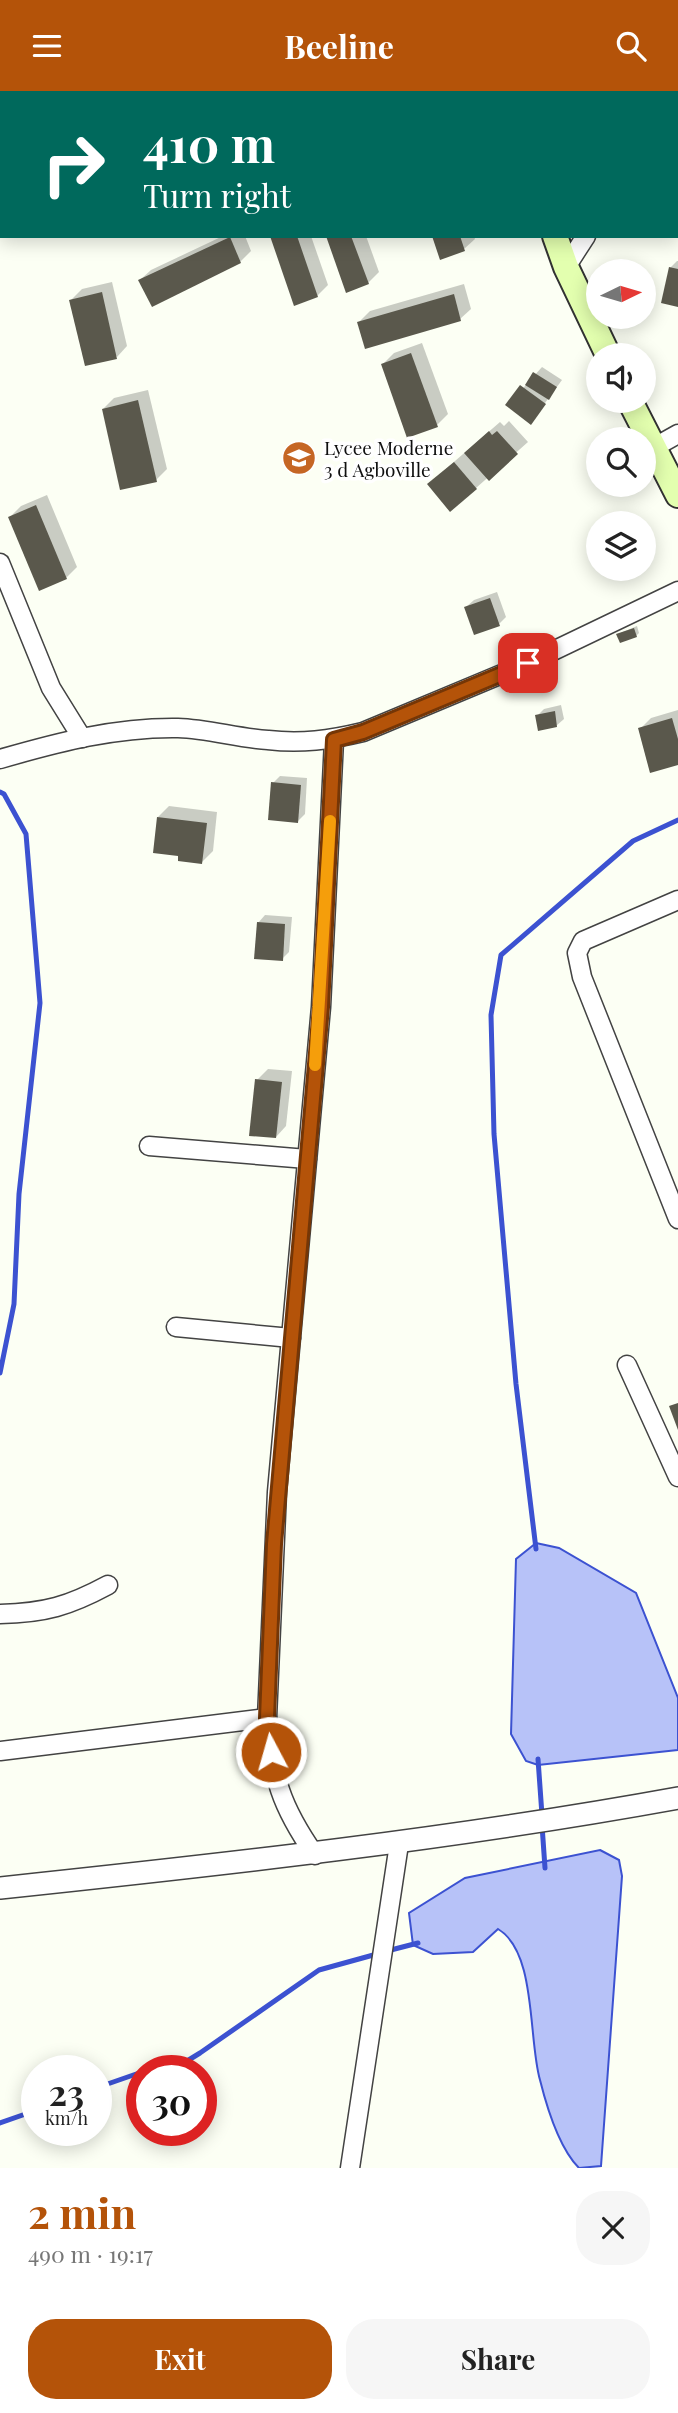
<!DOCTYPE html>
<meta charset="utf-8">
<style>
:root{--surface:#fff;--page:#f6f6f6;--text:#222;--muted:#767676;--accent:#b45309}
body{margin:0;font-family:"Playfair Display",serif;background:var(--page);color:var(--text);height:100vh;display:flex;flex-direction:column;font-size:26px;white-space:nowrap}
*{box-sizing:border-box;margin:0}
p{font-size:23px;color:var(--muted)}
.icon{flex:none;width:38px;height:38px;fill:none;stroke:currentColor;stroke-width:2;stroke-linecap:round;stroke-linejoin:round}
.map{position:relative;height:2077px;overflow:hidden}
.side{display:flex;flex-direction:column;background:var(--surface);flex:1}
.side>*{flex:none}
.banner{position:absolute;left:0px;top:0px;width:679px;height:147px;box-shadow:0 4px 18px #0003;background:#00695c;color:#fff;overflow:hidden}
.needle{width:46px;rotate:85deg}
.controls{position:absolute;left:586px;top:168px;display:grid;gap:14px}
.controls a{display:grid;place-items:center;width:70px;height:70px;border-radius:50%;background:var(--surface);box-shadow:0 4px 18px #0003;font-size:35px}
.speed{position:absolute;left:21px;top:1964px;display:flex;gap:14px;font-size:35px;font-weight:700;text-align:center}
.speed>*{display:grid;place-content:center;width:91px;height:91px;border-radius:50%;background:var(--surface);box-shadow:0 4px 18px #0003;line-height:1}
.speed small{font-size:18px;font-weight:400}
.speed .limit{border:10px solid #d22;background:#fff;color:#111}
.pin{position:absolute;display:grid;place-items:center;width:60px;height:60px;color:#fff;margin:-30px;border-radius:14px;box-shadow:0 4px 10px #0006}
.me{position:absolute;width:77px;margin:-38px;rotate:354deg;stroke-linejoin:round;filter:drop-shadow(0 0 5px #0008)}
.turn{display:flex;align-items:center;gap:24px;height:147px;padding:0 28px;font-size:32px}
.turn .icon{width:91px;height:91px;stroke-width:2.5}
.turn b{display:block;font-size:49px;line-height:60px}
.round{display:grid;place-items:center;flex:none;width:74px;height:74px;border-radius:28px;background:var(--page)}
.summary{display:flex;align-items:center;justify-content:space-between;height:119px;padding:0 28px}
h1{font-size:42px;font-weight:700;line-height:52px;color:var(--accent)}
.button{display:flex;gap:14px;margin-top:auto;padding:14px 28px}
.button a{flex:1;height:80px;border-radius:28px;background:var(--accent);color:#fff;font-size:28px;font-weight:700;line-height:80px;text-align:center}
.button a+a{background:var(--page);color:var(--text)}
header{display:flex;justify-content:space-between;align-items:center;height:91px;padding:0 28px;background:var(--accent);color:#fff;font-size:32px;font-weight:700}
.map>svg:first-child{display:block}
.water{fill:#b7c2f8;stroke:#3c52d1;stroke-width:2}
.shadow{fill:#0003}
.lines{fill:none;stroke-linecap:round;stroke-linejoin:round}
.stream{stroke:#3c52d1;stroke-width:5}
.building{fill:#5a584c}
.minor-casing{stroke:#434343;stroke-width:21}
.tertiary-casing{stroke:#434343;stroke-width:24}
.secondary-casing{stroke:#323232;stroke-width:28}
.minor{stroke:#fff;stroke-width:18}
.tertiary{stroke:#fff;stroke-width:21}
.secondary{stroke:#e3ffaf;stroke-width:24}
.route-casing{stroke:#753606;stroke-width:18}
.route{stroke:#b45309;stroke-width:12}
.slow{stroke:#f59e0b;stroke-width:12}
.labels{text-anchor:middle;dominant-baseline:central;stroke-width:7;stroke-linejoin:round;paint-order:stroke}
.poi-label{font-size:19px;fill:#101010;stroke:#fff;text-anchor:start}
</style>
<header><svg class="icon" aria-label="menu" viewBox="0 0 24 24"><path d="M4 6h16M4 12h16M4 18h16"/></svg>Beeline<svg class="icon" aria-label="search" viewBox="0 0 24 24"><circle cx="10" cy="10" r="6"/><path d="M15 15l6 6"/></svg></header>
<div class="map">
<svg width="678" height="2077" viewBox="0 0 678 2077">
<rect width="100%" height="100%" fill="#fcfff4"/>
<g class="water">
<path d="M536,1452L559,1457L636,1502L678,1607V1659L538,1674L526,1670L511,1643L516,1468Z"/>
<path d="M600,1759L619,1769L622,1785L601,2075L579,2077C559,2057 547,2017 540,1989C528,1948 537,1861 498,1838L473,1861L433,1863L413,1854L409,1822L465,1787Z"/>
</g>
<g class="shadow">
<path d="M101,0H119L120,2H99Z"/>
<path d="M223,145H245L251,160L240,171L140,189L151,179Z"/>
<path d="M272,145H311L328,194L317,205Z"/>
<path d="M327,145H366L379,181L368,192Z"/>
<path d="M434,145H474L475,148L464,158Z"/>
<path d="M677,170H678V214L670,177Z"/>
<path d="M112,191L127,255L117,266L71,209L82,198Z"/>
<path d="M464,193L471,218L460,228L359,231L370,220Z"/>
<path d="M422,252L448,323L437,334L383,273L394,262Z"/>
<path d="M542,276L562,289L531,331L508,314Z"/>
<path d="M148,299L167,378L156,389L103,318L114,307Z"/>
<path d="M509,330L528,351L476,397L440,383L500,331L504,335Z"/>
<path d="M47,404L77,476L66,487L10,426L21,415Z"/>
<path d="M497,501L506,526L499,533L466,516L474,509Z"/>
<path d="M637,535L639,542L636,545L618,543Z"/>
<path d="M561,614L564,628L556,635L537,625L544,618Z"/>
<path d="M678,619V672L640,638L651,627Z"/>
<path d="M280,685L307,687L305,723L298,730L273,692Z"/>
<path d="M169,715L217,721L213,760L202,771L158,726Z"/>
<path d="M265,824L292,826L289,861L282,868L258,832Z"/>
<path d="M268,978L292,980L286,1035L276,1046L257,989Z"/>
</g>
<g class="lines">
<g class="stream">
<path d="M0,701L4,703L26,743L40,912L19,1103L14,1213L0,1282"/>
<path d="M536,1458L516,1293L494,1043L491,924L501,864L633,750L678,729"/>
<path d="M538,1668L542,1724"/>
<path d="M542,1734L545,1777"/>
<path d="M387,1860L418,1852"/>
<path d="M146,1979L187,1970L200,1962L319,1879L377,1863"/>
<path d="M96,1997L142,1981"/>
<path d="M0,2032L37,2019"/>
</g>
</g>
<g class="building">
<path d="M270,145H297L318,206L294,215Z"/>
<path d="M326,145H351L369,193L346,202Z"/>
<path d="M432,145H460L465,160L440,169Z"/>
<path d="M230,146L241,172L152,216L138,189Z"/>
<path d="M669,176L678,178V216L661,212Z"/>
<path d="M102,201L117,268L85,275L69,209Z"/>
<path d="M454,203L461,230L365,258L357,231Z"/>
<path d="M411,262L438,336L407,347L381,273Z"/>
<path d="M533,281L557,296L549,309L525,294Z"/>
<path d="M520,294L546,313L531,334L505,314Z"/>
<path d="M138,309L157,391L120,399L102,318Z"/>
<path d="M489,340L492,344L497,340L518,363L489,390L464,362Z"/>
<path d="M454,371L477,398L450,421L427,393Z"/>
<path d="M36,414L67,488L39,500L8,426Z"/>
<path d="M490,507L500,535L474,544L464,516Z"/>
<path d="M634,537L637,546L620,552L616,543Z"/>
<path d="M555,620L557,636L538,640L535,624Z"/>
<path d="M672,627L678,648V674L650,682L638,637Z"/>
<path d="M271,691L301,694L298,732L268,729Z"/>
<path d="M157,726L207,732L202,773L178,770V765L153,762Z"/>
<path d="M257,831L285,833L283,870L254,868Z"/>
<path d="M255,988L282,991L276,1047L249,1045Z"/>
<path d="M678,1312V1339L669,1315Z"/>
</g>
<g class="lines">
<g class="minor-casing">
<g id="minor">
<path d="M131,0L132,2"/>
<path d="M254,2L259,0"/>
<path d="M660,2V0"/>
<path d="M0,88L2,87"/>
<path d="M566,176L586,145"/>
<path d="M653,357L678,343"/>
<path d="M0,472L51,597L82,647"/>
<path d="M0,668C59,651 116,636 178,637C209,638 237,647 268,649C301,653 330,649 363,641L528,572L678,500"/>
<path d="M678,809L583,850L577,862L582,886L678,1128"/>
<path d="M149,1055L307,1068"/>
<path d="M176,1236L291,1247"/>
<path d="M627,1274L678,1386"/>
<path d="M0,1523C45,1522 69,1515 108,1494"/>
<path d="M0,1660L267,1627"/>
<path d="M315,1764C280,1714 273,1687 267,1627L277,1401L321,916L334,649"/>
<path d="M350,2077L399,1753"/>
</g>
</g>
<g class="tertiary-casing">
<path id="tertiary" d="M0,1797C227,1773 453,1748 678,1707"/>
</g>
<g class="secondary-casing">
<g id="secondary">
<path d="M503,0L504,2"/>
<path d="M555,145L566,176L608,264"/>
<path d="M630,310L678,404"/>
</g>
</g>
<use href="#minor" class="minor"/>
<use href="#tertiary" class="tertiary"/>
<use href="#secondary" class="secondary"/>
</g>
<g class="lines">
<g class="route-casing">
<path id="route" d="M271,1661L267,1627L274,1453L321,916L334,649L363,641L528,572"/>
</g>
<use href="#route" class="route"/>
<path class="slow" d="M315,974L330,730"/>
</g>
<defs>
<g id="school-disc" transform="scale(1.75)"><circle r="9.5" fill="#c56624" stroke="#fff"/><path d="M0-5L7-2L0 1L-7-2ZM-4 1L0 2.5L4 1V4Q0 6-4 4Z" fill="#fff"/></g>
</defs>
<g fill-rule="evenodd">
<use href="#school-disc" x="299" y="367"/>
</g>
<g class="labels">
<g class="poi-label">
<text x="324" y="356">Lycee Moderne<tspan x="324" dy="22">3 d Agboville</tspan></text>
</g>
</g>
</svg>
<div class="controls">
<a><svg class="needle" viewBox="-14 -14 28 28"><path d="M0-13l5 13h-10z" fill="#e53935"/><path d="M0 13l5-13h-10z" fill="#767676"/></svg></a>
<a><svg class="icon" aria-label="sound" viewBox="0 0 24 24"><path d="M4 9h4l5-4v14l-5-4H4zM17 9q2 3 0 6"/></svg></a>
<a><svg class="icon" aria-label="search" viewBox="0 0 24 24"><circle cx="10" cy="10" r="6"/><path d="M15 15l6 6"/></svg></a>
<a><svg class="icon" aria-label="layers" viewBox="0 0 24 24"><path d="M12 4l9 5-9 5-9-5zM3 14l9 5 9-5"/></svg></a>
</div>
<div class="speed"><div>23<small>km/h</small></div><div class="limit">30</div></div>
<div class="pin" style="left:528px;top:572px;background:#d93025"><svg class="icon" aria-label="arrive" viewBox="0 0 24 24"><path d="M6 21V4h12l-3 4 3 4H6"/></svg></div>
<svg class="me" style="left:271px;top:1661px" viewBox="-20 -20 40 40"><circle r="17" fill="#b45309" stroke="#fff" stroke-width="3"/><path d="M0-11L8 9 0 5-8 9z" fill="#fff"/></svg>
<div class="banner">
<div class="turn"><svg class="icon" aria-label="right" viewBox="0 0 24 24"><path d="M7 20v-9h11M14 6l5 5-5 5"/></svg><div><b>410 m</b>Turn right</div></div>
</div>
</div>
<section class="side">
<div class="summary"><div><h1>2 min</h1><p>490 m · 19:17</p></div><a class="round"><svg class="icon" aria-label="close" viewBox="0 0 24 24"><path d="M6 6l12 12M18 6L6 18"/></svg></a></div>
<div class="button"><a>Exit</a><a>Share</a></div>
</section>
